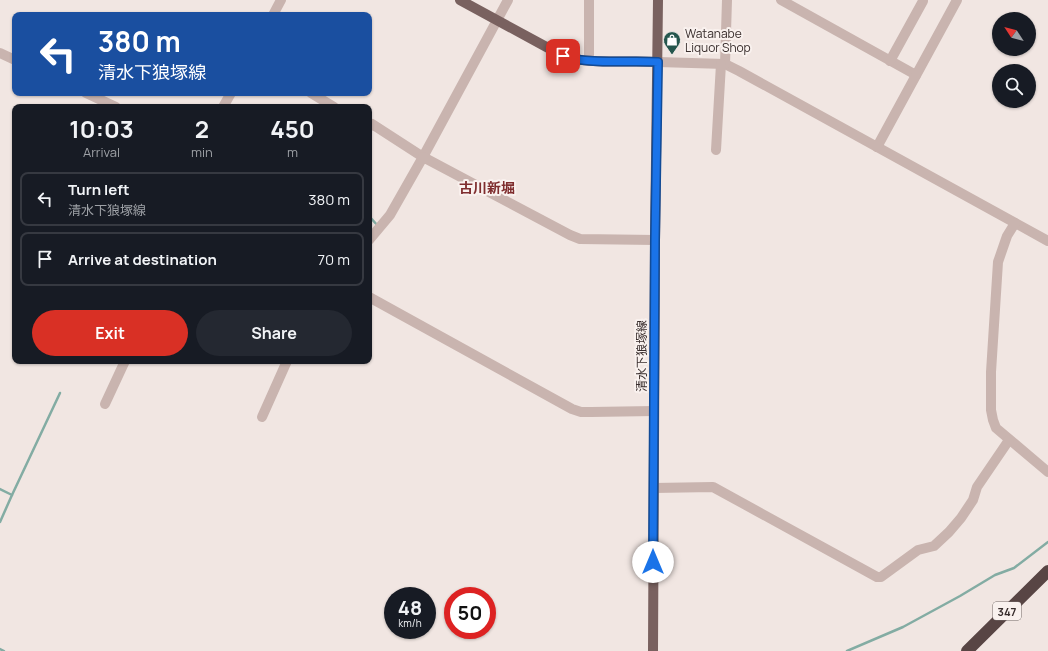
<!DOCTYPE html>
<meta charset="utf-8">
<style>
:root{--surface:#171b24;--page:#242831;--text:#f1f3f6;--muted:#9ea1a6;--line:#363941;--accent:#d93025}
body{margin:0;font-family:Manrope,"Noto Sans JP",sans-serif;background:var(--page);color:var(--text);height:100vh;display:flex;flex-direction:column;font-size:15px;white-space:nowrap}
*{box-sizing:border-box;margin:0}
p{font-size:13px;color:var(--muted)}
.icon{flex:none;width:22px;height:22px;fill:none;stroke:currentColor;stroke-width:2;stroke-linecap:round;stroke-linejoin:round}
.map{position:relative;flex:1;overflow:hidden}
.side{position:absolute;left:12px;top:104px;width:360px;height:260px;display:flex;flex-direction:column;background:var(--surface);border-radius:8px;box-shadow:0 1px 3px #0004}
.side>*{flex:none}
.hud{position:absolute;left:12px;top:12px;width:360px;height:84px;border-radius:8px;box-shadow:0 1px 3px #0004;background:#1a4fa0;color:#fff;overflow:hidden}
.needle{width:26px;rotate:306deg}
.buttons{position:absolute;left:992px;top:12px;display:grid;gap:8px}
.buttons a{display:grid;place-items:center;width:44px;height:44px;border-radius:50%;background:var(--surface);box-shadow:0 1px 3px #0004;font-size:20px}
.speed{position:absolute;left:384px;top:587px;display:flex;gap:8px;font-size:20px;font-weight:700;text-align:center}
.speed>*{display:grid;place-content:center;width:52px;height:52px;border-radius:50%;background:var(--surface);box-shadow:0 1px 3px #0004;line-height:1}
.speed small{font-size:10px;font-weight:400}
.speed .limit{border:6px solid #d22;background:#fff;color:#111}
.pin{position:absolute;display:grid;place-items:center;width:34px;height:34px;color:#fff;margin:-17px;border-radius:8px;box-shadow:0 2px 6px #0006}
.me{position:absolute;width:44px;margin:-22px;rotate:0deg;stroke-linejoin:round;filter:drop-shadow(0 0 3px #0008)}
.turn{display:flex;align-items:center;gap:14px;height:84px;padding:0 20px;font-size:18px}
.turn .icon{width:52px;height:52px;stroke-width:2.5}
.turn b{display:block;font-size:28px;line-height:34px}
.eta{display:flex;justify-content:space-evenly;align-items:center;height:68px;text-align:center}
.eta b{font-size:24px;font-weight:700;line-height:28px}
.cta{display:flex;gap:8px;margin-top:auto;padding:8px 20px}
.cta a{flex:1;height:46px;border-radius:24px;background:var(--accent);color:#fff;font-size:16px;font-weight:700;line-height:46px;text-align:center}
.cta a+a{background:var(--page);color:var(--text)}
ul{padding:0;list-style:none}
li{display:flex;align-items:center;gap:12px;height:54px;margin:0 8px 6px;padding:0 12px;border:2px solid var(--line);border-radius:8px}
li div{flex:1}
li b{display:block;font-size:15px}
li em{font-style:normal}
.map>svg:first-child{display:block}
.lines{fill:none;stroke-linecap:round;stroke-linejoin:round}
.stream{stroke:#83aca3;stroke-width:2.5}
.minor{stroke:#c9b4af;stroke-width:10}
.major{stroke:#79615f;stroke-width:10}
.highway{stroke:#584544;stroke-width:12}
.route-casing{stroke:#114b97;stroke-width:10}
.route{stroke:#1a73e8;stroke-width:7}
.labels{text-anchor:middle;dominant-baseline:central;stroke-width:4;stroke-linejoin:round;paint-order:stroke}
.shield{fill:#f9f1ee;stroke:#726866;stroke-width:1}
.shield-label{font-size:11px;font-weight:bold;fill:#382d2c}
.poi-label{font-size:12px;fill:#382d2c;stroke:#f9f1ee;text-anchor:start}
.street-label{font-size:12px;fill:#382d2c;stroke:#f9f1ee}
.quarter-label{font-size:14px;font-weight:bold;fill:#7f2d2e;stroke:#f9f1ee}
</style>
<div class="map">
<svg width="1048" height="651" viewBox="0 0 1048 651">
<rect width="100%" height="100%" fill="#f1e6e2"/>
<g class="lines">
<g class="stream">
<path d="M369,216L378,226"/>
<path d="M0,489L12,495L0,522"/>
<path d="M12,495L60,393"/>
<path d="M0,649L4,651"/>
<path d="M847,651L903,627L960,596L995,575L1014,568L1048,542"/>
</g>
<g class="minor">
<path d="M781,0L916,75"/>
<path d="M273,15L281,0"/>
<path d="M0,53L15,60"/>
<path d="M589,61V0"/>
<path d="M890,61L923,1"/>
<path d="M658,62L725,64L739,71L1048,241"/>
<path d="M725,64L727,0"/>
<path d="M86,93L116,107"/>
<path d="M311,93L334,107"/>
<path d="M223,107L231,93"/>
<path d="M369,127L372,124L423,157L508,0"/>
<path d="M877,147L957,0"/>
<path d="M716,150L721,64"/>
<path d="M1015,223L1007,236L998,262L991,372V410L993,420L996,428L1048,472"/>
<path d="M369,240L390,215L423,157L570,235L580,239L655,240"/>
<path d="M369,297L572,409L581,412H591L654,411"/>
<path d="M105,404L125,361"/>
<path d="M262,417L287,361"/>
<path d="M654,488L713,487L877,577H881L918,550L934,546L949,532L961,518L973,500L977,487L1009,440"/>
</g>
<g class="major">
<path d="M460,0L563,56C591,65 627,60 658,62"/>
<path d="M653,651L655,240L658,0"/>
</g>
<path class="highway" d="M967,651L1048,571"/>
</g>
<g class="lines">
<g class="route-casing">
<path id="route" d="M563,56C591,65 628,60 658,62L655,240L653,562"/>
</g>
<use href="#route" class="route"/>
</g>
<defs>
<g id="shop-pin" transform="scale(0.9)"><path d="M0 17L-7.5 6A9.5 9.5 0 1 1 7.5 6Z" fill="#25564d" stroke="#f9f1ee"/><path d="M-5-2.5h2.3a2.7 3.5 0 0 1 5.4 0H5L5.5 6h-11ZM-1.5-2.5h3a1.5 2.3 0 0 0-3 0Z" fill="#fff"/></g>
</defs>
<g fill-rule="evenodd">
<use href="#shop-pin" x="672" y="40"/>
</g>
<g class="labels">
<rect class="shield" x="993" y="602" width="28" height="18" rx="3"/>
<g class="shield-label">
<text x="1007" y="611">347</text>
</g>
<g class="poi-label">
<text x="685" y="33">Watanabe<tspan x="685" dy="14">Liquor Shop</tspan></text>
</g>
<g class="street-label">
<text transform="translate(641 356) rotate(-90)">清水下狼塚線</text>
</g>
<g class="quarter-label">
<text x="487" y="187">古川新堀</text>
</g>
</g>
</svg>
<div class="buttons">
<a><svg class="needle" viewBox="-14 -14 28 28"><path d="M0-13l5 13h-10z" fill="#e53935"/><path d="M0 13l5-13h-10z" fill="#9ea1a6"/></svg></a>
<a><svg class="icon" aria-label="search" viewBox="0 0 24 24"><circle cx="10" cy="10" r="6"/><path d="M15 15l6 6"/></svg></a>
</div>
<div class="speed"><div>48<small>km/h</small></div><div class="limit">50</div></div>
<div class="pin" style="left:563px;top:56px;background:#d93025"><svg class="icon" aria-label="arrive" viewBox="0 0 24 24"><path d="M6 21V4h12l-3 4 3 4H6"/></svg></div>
<svg class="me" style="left:653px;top:562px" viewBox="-20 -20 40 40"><circle r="19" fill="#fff"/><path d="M0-13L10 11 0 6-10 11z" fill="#1a73e8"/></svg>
<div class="hud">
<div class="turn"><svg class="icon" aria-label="left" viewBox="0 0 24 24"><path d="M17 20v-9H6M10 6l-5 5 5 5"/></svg><div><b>380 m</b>清水下狼塚線</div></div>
</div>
<section class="side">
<div class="eta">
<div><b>10:03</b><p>Arrival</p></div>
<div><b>2</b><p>min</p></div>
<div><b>450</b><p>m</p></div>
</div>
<ul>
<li><svg class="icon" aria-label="left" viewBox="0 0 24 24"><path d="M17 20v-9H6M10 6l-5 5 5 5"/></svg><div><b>Turn left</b><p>清水下狼塚線</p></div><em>380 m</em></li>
<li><svg class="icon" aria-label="arrive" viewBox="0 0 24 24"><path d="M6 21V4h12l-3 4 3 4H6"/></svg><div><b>Arrive at destination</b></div><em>70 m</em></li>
</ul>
<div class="cta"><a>Exit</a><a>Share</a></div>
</section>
</div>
